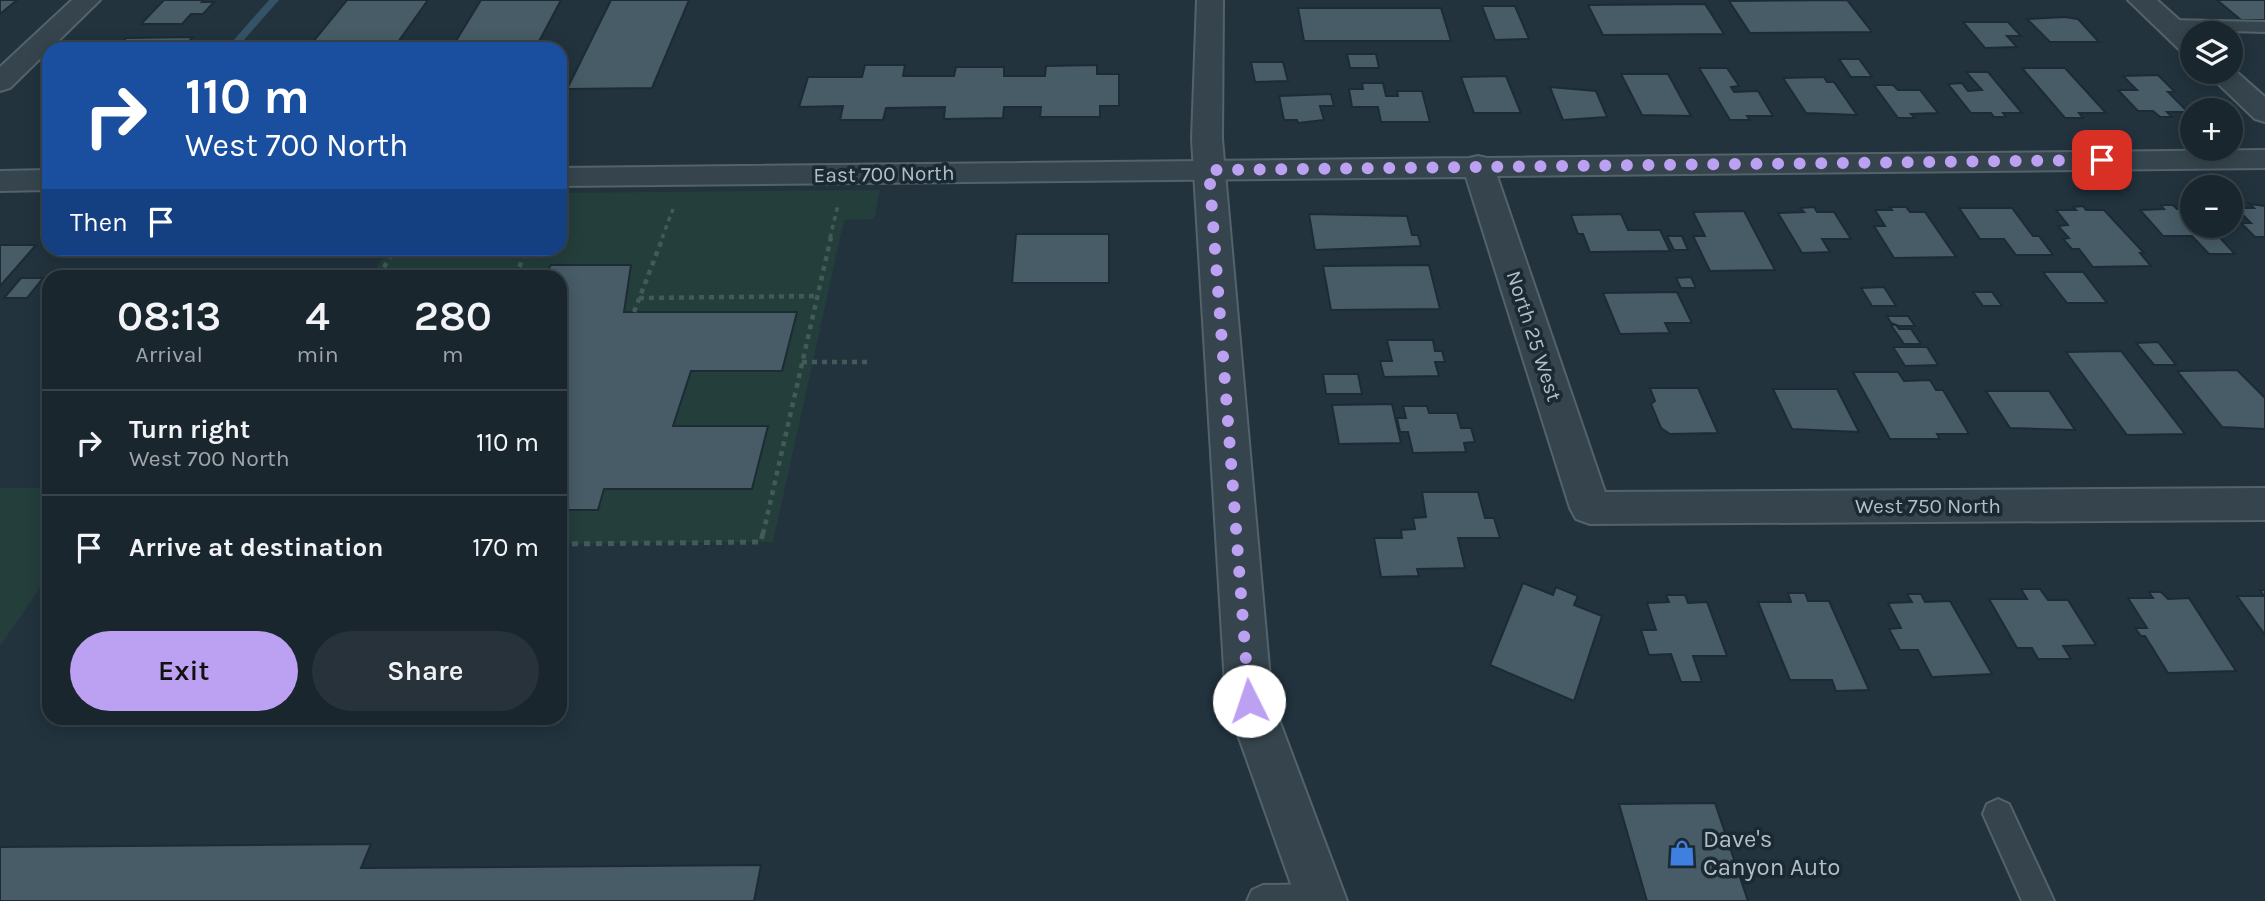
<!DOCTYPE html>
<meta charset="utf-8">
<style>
:root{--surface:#1a262e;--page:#27323a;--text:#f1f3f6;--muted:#9fa5aa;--line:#38434a;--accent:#bca0f2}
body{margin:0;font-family:Karla,sans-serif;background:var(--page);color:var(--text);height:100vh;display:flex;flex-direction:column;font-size:26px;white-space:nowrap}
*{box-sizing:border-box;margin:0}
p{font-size:23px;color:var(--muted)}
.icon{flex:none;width:38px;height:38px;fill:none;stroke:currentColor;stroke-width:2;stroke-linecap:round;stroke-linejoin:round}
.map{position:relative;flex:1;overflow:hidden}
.drawer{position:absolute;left:42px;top:270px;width:525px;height:455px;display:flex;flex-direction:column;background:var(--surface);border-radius:21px;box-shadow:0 4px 18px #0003,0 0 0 2px var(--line)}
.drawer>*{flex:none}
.top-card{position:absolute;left:42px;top:42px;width:525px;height:214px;border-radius:21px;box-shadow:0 4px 18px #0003,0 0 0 2px var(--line);background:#1a4fa0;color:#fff;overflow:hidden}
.controls{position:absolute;left:2180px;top:21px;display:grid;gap:14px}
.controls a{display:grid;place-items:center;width:63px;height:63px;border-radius:50%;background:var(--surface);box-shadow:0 4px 18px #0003,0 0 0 2px var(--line);font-size:35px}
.pin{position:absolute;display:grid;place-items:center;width:60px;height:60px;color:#fff;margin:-30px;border-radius:14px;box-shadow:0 4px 10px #0006}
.me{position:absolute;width:77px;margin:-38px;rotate:356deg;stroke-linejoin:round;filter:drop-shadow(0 0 5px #0008)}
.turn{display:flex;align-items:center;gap:24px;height:147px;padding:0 28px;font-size:32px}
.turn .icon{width:91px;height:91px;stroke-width:2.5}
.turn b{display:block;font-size:49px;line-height:60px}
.then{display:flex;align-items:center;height:66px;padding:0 28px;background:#0003;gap:14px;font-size:26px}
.eta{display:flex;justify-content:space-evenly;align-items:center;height:119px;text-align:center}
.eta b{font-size:42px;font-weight:600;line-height:49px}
.primary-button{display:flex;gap:14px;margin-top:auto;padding:14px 28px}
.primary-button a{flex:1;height:80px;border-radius:42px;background:var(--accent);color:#111;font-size:28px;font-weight:600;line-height:80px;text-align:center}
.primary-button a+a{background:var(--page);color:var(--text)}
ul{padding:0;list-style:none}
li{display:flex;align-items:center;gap:21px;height:105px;padding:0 28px;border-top:2px solid var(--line)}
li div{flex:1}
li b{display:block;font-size:26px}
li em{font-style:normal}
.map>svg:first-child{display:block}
.green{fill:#243e3c}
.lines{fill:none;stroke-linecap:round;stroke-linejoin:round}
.stream{fill:#345366;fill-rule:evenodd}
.building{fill:#475c67;stroke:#1d2b34;stroke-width:2}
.service-casing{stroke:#54626b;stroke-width:4}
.minor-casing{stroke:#54626b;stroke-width:4}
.tertiary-casing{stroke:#54626b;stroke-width:4}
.path-far2{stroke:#425b58;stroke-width:3.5;stroke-dasharray:4.5 4.5;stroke-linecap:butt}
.path-far1{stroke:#425b58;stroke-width:4.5;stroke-dasharray:5 5;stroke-linecap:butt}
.path{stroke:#425b58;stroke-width:5;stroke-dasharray:6 6;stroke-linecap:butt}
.service{fill:#36454d;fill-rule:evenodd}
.minor{fill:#36454d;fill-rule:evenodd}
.tertiary{fill:#36454d;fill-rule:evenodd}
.route{stroke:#bca0f2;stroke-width:12;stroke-dasharray:0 21.6}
.labels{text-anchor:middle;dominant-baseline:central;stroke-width:7;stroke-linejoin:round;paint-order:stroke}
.street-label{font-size:21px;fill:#b1bfc9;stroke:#1b2932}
.near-poi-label{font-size:24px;fill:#b1bfc9;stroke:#1b2932;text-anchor:start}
</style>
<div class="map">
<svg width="2265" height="901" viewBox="0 0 2265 901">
<rect width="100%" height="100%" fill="#22333e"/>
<g class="green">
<path d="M880,190L874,219L844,220L773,542L560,544V510L597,509L604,489H751L768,426H673L691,371H782L797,312H624L631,265H551L543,276H371L388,249L560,248V193Z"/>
<path d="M0,488H49V575L0,646Z"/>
</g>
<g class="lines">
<path class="stream" d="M269,0H279L236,49H226Z"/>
</g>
<g class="building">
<path d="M0,0H17L0,14Z"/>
<path d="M164,0H204L202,2H214L203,14H191L182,24H141Z"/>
<path d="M347,0H428L393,49H307Z"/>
<path d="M481,0H561L535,49H451Z"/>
<path d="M611,0H689L652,88L567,89Z"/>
<path d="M1847,0L1872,32L1750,33L1729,1Z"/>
<path d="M2217,0H2265V20H2241Z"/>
<path d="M1705,4L1724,34L1603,35L1588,5Z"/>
<path d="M1482,6H1515L1529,39L1495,40Z"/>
<path d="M1298,8H1441L1451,41H1304Z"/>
<path d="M2065,17L2078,19L2099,42H2050L2027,19Z"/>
<path d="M1963,22H2008L2021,36H2007L2017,47L1985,48Z"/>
<path d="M193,37L182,49H116L126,38Z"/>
<path d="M1347,54H1376L1379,68H1350Z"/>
<path d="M1839,59H1859L1872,77H1851Z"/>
<path d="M1251,62H1283L1288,81L1255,82Z"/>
<path d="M865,65H905L903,76H954L956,67H1004V76H1045L1046,66L1097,65V74H1119V106H1100V117H1040L1041,107H1004L1003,118L944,119L945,107L886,108L883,120H840L843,106L799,107L808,77H862Z"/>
<path d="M1699,68H1727L1739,86L1731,87L1734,92L1758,91L1773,116H1747L1750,120H1730Z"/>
<path d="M2022,68H2065L2106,113H2079L2083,118H2065Z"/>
<path d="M1966,72H1988L2022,113H2003L2006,117H1994L1991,113H1971L1948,84L1962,83L1968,91L1982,90Z"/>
<path d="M1621,74H1668L1691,116L1642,115Z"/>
<path d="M2158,75L2175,92H2168L2188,112H2167L2172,117H2160L2153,111H2138L2118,90H2137L2123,76Z"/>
<path d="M1506,76L1521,113H1474L1461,77Z"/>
<path d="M1824,77L1827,82H1834L1857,115L1806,113L1783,78Z"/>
<path d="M1362,83H1383L1386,96H1398L1397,91H1422L1430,122H1381L1378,107H1352L1349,89H1363Z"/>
<path d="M1874,85H1893L1898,90H1920L1938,113L1911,114L1915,118H1898Z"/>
<path d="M1550,87L1596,91L1607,117L1563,120Z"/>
<path d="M1331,94L1334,106H1320L1324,120L1298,123L1297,120H1284L1279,96Z"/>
<path d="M2250,204L2265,206V237H2255L2241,223H2251L2236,208H2254Z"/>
<path d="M2161,205H2173L2177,209H2193V226H2209L2235,254H2209L2192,236H2163L2140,210L2164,209Z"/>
<path d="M2083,206L2086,210H2104L2144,253H2140L2151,266L2093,267L2079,249H2072L2063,239L2069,238L2058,226L2068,225L2056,210H2076L2073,207Z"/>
<path d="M1814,207L1817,212H1834L1851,239H1822L1830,252L1802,253L1778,213L1804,212L1800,208Z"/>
<path d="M1890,207H1906L1910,212H1925L1956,257L1894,258L1874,226H1885L1875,210H1892Z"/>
<path d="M1959,208H2012L2033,236H2039L2053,255H2016L2004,239H1980Z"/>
<path d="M1744,211L1775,270L1710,271L1693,236H1705L1693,212Z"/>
<path d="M1309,214L1407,216L1412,235H1418L1421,246L1315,250Z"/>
<path d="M1621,214L1628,230H1660L1670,251L1590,252L1583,234H1578L1571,215Z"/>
<path d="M1016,234H1109V283H1012Z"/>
<path d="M1667,236H1682L1688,250H1674Z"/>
<path d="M0,245H36L0,286Z"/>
<path d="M551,265H631L624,312H797L782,371H691L673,426H768L752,489H604L598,510H560V276H543Z"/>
<path d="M1429,265L1440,309L1331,310L1323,266Z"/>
<path d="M2043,272H2083L2107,303H2067Z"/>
<path d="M1691,277L1696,288H1681L1676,278Z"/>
<path d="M21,278H43L27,298H4Z"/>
<path d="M1884,287L1896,306H1872L1861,288Z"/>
<path d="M1677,292L1692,323H1665L1670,333L1620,334L1603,293Z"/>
<path d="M1973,292H1992L2002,306H1983Z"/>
<path d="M1887,316H1908L1915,326H1899L1891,323Z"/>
<path d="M1891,325H1896L1899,329H1911L1921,344H1904Z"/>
<path d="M1387,340H1433L1435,351H1442L1445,362H1435L1439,376L1384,377L1380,361H1392Z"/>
<path d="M2158,342L2176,365H2154L2136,343Z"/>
<path d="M1893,347H1927L1938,365L1905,366Z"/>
<path d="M2121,351L2185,434L2127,435L2066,352Z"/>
<path d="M2237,370L2265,398V429L2222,427L2177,371Z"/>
<path d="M1853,372H1898L1904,381L1930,380L1936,390H1943L1969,434H1937L1940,439H1890Z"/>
<path d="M1323,374H1358L1362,394H1326Z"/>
<path d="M1650,388H1698L1718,433L1670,434L1661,428L1651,404L1655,401Z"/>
<path d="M1773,389H1837L1859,432L1792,429Z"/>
<path d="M1986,391H2049L2075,430L2010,428Z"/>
<path d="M1392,404L1401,443L1339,444L1332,405Z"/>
<path d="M1403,406H1427L1429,413H1457L1461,428H1471L1475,442L1464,443L1466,452L1413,453L1408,432H1400L1397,418H1406Z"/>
<path d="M1422,492H1478L1485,518H1494L1500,538H1458L1465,568L1417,569L1419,576L1381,577L1374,538H1402L1401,530L1415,529L1413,518L1426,517Z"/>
<path d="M1523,583L1553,595L1556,587L1578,596L1574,605L1602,616L1574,701L1490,665Z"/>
<path d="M2021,589H2040L2048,600H2068L2096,645L2063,646L2071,659H2038L2032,648H2017L1989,599H2027Z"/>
<path d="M2260,590H2265V635L2237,596H2264Z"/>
<path d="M2149,592H2161L2168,599L2189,598L2236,671L2168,673L2145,636H2141L2135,628H2147L2128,598H2153Z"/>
<path d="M1788,593H1805L1808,601H1829L1869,690L1836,691L1832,680H1790L1758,602H1791Z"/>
<path d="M1907,594H1921L1925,602L1950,601L1992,674L1932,677L1918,650H1900L1889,629L1901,628L1888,603L1912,602Z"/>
<path d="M1666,595H1685L1688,603L1707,602L1727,656H1693L1702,682H1681L1671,654L1649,655L1641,630H1656L1647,603L1669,602Z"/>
<path d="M1715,803L1748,901H1647L1619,804Z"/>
<path d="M371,844L361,868L761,865L754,901H0V847Z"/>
</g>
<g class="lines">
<g class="service-casing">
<g id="service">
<path d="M2169,20L2265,22V32L2163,29L2160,25Z"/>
<path d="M1998,799L2009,804L2054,901H2022L1983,814L1987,804Z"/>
<path d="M1322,884L1333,889L1338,901H1247L1252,890L1263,885Z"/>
</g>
</g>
<g class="minor-casing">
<g id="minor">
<path d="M72,0H100L10,88L0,91V67Z"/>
<path d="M2128,0H2157L2194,33L2193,55L2183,53Z"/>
<path d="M2231,67L2265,97V122L2255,119L2206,72H2231Z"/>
<path d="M2265,150V168L1497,176L1605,492L2265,488V520L1590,524L1576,519L1570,508L1466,177L560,186V168L1469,158L1478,156L1487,158Z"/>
<path d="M49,170V190L0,191V171Z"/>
</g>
</g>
<g class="tertiary-casing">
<path id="tertiary" d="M1197,0H1223L1222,139L1272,701L1347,901H1297L1226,701L1192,139Z"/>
</g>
<g class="path-far2">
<path d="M662,238L673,209"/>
<path d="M830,238L838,205"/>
</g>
<g class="path-far1">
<path d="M379,276L395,248"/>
<path d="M515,276L528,248"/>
<path d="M639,298L818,296"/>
<path d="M634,312L663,237"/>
<path d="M802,362H872"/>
<path d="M763,534L831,237"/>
</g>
<path class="path" d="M560,544L761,542L763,532"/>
<use href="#service" class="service"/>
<use href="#minor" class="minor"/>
<use href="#tertiary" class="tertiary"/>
</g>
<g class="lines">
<path class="route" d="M1249,701L1209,170L2102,160"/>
</g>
<defs>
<g id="shop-bare" transform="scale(2.1)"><path d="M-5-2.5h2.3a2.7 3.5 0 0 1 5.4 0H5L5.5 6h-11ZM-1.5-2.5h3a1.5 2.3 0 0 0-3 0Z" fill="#3f7fe0" stroke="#1b2932" stroke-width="2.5" paint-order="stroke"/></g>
</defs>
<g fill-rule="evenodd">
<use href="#shop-bare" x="1682" y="853"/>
</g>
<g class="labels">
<g class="street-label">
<text transform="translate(884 174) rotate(-1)">East 700 North</text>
<text transform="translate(1534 336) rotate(72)">North 25 West</text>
<text x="1928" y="506">West 750 North</text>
</g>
<g class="near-poi-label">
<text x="1703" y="839">Dave's<tspan x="1703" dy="28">Canyon Auto</tspan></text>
</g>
</g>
</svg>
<div class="controls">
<a><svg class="icon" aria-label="layers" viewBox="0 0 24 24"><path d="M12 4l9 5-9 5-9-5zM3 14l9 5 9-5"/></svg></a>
<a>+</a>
<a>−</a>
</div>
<div class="pin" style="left:2102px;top:160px;background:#d93025"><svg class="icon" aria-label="arrive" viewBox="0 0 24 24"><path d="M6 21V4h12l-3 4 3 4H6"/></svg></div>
<svg class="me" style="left:1249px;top:701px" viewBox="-20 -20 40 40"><circle r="19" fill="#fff"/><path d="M0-13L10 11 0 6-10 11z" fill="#bca0f2"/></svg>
<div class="top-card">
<div class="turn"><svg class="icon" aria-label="right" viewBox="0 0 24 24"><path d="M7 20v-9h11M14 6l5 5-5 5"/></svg><div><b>110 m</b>West 700 North</div></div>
<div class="then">Then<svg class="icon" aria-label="arrive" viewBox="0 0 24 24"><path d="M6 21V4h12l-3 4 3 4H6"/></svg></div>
</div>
<section class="drawer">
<div class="eta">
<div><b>08:13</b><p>Arrival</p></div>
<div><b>4</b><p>min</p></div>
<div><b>280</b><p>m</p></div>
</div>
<ul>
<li><svg class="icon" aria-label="right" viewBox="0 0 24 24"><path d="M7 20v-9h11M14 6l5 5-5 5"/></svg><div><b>Turn right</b><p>West 700 North</p></div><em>110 m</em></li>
<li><svg class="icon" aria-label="arrive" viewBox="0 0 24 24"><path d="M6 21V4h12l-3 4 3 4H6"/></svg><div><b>Arrive at destination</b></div><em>170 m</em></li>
</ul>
<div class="primary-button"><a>Exit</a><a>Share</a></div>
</section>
</div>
